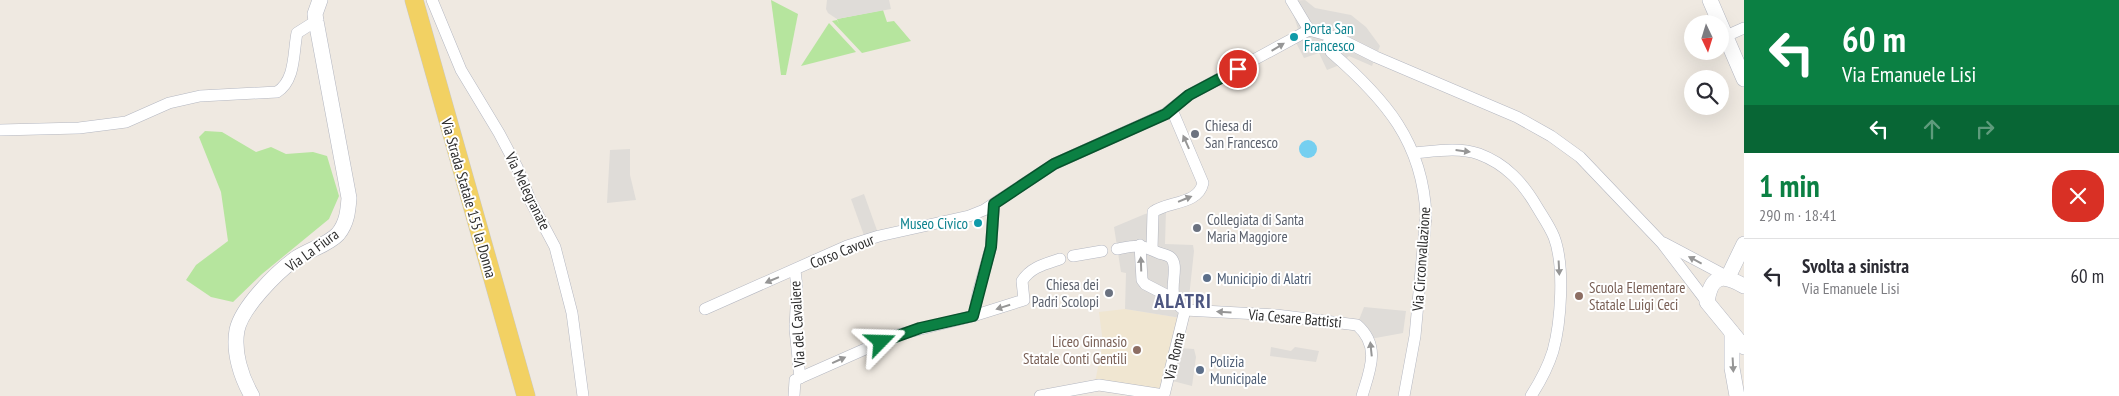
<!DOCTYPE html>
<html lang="it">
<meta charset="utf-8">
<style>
:root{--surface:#fff;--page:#f2f2f3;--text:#2b2b33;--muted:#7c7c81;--line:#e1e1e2;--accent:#0b8043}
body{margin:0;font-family:"PT Sans Narrow",sans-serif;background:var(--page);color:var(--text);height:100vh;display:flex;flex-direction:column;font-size:19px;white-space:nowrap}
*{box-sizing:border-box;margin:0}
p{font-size:16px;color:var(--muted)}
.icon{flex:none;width:28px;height:28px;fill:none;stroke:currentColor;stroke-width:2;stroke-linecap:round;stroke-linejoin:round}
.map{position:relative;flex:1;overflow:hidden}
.side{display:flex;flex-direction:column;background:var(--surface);width:375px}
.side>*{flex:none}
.hud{background:#0b8043;color:#fff;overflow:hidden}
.needle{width:32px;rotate:176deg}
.fabs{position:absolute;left:1684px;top:15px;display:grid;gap:10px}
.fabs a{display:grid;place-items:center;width:45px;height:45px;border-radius:50%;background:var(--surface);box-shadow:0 5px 20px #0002;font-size:25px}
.pin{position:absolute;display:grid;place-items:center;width:42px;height:42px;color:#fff;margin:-21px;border:2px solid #fff;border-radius:50%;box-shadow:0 1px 5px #0007}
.me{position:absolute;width:55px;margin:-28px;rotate:68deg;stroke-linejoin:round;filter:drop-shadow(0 0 4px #0008)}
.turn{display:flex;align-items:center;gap:18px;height:105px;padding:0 15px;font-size:22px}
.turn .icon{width:65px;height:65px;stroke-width:2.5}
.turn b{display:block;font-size:35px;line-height:42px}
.lanes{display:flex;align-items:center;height:48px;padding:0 15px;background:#0003;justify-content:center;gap:25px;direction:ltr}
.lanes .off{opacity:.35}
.round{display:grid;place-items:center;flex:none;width:52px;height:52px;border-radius:20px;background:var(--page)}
.headline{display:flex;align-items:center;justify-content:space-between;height:85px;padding:0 15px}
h1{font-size:30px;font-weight:700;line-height:38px;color:var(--accent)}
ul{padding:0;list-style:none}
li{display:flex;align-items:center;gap:15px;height:75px;padding:0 15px;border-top:1px solid var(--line)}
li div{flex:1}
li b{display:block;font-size:19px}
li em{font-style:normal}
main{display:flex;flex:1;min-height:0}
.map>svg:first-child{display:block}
.education{fill:#f0e6d1}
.green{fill:#b6e59e}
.plaza{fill:#dfdcd8}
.water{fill:#75cff0}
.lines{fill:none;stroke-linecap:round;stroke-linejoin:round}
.street-casing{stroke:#b4b7c1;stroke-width:12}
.secondary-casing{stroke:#b4b7c1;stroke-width:16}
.primary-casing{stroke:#c9c9c9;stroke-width:19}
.street{stroke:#fff;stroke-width:11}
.secondary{stroke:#fff;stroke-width:15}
.primary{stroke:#f2d163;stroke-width:18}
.oneway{fill:#969696}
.route-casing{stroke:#07532c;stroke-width:12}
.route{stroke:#0b8043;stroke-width:9}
.culture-dot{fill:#0f9aa8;stroke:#fff;stroke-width:2}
.worship-dot{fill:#6b7280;stroke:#fff;stroke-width:2}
.service-dot{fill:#5c6f8a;stroke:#fff;stroke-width:2}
.education-dot{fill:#8d6e63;stroke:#fff;stroke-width:2}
.labels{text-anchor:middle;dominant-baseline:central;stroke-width:4;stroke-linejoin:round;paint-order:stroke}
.culture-label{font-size:15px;fill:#0d838f;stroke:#fff;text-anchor:start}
.worship-label{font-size:15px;fill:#5b616d;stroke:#fff;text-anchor:start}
.street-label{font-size:15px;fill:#2e2e2e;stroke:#fff}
.service-label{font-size:15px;fill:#4e5e75;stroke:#fff;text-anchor:start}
.education-label{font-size:15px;fill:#785e54;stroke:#fff;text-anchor:start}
.district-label{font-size:20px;font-weight:bold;letter-spacing:1px;fill:#4d5680;stroke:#fff}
</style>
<main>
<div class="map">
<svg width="1744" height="396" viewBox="0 0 1744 396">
<rect width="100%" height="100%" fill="#efe9e1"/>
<path class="education" d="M1125,309L1181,318L1162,393L1095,382L1103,343L1099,312Z"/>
<g class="green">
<path d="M771,0L798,14L786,75H781Z"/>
<path d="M883,10L887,22L894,21L911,41L862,53L832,21L837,20L839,24L837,19Z"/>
<path d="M829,23L856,52L801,66Z"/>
<path d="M205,131L222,132L256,152L271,147L286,154L313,152L327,156L339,196L329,219L262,274L233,302L211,297L186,280L196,265L228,241L221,192L199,137Z"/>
</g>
<g class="plaza">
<path d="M827,0H889L891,9L837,19L828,13L826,9Z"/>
<path d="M1305,0L1315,8L1351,15L1366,27L1380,46L1372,66L1349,56L1337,66L1327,70L1319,53L1304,58L1291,33L1298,29L1289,1Z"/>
<path d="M630,149V175L636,200L607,203L610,150Z"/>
<path d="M864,194L879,236L866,241L851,199Z"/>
<path d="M1166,210L1165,244L1193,245L1194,251L1187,316L1181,318L1125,309L1126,273L1121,272L1114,227L1145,214Z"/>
<path d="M1364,307L1406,311L1403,333L1370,339L1357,325Z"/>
<path d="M1271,347L1291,351L1295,347L1319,351L1316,362L1270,356Z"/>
<path d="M1180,348L1194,349L1196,357L1192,386L1165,379Z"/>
</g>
<circle class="water" cx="1308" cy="149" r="9"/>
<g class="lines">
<g class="street-casing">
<g id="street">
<path d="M432,0L461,70L499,133L517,167L531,202L555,247L572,313L583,396"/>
<path d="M1291,0L1309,30L1338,38L1376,57L1517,117L1551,136L1580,157L1662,243L1707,302"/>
<path d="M1726,36L1744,28"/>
<path d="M1333,37L1328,43L1331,52C1385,99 1423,142 1426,216L1415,336L1404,396"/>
<path d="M0,130L79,128L126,122L169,103L200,96L277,92C296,80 293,52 297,33L316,21"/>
<path d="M1415,153C1436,151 1459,147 1479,154C1506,164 1523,183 1537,207C1543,217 1550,227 1554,237C1565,266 1561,322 1553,351C1548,367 1540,382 1531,396"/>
<path d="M1664,243L1728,277"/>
<path d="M1140,245L1142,280L1145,284L1174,299"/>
<path d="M1117,249C1138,245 1139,244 1159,253C1162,254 1167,255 1170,257C1183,267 1161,298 1185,310L1276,315L1357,325C1381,346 1370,370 1362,396"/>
<path d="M1152,249L1153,212C1168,201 1198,205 1203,183L1172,110"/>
<path d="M1073,256L1102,251"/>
<path d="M795,271L797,287L795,329L800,378"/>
<path d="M705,309L847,246L879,236L969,216L984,210L1054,164L1165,114L1189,95L1309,30"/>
<path d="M974,315L978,293L991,247L994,204"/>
<path d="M794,396L795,380L897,335L973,316L1024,300L1022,281C1031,267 1045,264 1060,259"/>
<path d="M1040,396L1099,385L1164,395L1185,310"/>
</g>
</g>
<g class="secondary-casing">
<g id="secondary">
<path d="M1710,0L1744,79"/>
<path d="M1728,277L1744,244"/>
<path d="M1744,286C1723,274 1711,274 1707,302L1744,347"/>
<path d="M1732,333V368L1737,396"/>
<path d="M252,396C241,377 233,352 237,330C242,307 276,273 295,259C308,250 328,245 338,234C347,223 348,211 349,198L316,21L315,14L320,0"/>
</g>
</g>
<g class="primary-casing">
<path id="primary" d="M414,0L526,396"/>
</g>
<use href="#street" class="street"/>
<use href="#secondary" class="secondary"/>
<use href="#primary" class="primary"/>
</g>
<defs><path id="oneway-solid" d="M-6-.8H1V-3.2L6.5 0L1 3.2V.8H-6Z" transform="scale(1.25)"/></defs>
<g class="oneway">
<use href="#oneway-solid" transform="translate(1278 47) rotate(-31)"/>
<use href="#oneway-solid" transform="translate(1186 142) rotate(-114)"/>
<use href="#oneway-solid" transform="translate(1463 151) rotate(7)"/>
<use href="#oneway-solid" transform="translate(1185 199) rotate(-22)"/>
<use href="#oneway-solid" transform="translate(1695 260) rotate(-152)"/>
<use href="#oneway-solid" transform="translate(1141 264) rotate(-92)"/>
<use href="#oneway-solid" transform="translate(1559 268) rotate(87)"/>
<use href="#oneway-solid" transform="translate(772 280) rotate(157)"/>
<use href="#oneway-solid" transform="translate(1003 307) rotate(163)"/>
<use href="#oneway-solid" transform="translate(1224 312) rotate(-177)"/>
<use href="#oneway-solid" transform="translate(1371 349) rotate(-96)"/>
<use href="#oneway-solid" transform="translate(839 360) rotate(-24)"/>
<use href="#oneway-solid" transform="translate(1733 365) rotate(87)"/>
</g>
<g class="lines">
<g class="route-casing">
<path id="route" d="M881,342L920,328L973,316L991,247L994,204L1054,164L1166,114L1189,95L1238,69"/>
</g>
<use href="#route" class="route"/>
</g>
<g class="culture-dot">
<circle cx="1294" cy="37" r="5"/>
<circle cx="978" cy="223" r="5"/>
</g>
<g class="worship-dot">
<circle cx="1195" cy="134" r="5"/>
<circle cx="1197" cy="228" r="5"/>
<circle cx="1109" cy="293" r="5"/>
</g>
<g class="service-dot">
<circle cx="1207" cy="278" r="5"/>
<circle cx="1200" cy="370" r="5"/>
</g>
<g class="education-dot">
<circle cx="1579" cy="296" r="5"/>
<circle cx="1137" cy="350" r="5"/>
</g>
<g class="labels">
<g class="culture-label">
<text x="1304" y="28">Porta San<tspan x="1304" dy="17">Francesco</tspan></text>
<text x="968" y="223" text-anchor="end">Museo Civico</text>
</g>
<g class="worship-label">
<text x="1205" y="125">Chiesa di<tspan x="1205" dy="17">San Francesco</tspan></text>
<text x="1207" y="219">Collegiata di Santa<tspan x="1207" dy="17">Maria Maggiore</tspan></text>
<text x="1099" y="284" text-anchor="end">Chiesa dei<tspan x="1099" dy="17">Padri Scolopi</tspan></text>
</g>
<g class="street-label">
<text transform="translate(528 191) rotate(64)">Via Melegranate</text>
<text transform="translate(469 198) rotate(74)">Via Strada Statale 155 la Donna</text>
<text transform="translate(312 250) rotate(-36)">Via La Fiura</text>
<text transform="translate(842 251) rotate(-22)">Corso Cavour</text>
<text transform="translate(1421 259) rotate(-86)">Via Circonvallazione</text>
<text transform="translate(1295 318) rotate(5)">Via Cesare Battisti</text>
<text transform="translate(797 324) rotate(-93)">Via del Cavaliere</text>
<text transform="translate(1174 356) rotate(-77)">Via Roma</text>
</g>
<g class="service-label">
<text x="1217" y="278">Municipio di Alatri</text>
<text x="1210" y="361">Polizia<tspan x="1210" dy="17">Municipale</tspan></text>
</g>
<g class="education-label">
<text x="1589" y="287">Scuola Elementare<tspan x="1589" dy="17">Statale Luigi Ceci</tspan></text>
<text x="1127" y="341" text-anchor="end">Liceo Ginnasio<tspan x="1127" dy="17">Statale Conti Gentili</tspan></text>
</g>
<g class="district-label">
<text x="1183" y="301">ALATRI</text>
</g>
</g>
</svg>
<div class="fabs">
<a><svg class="needle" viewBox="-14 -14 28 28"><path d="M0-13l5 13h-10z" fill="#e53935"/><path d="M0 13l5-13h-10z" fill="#7c7c81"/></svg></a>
<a><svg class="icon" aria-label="search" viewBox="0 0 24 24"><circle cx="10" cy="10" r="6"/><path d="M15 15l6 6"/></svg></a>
</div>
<div class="pin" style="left:1238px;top:69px;background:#d93025"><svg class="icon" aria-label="arrive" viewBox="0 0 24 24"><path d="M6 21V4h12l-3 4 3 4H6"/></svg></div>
<svg class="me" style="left:881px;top:342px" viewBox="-20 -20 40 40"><path d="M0-17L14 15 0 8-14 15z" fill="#0b8043" stroke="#fff" stroke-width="4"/></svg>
</div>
<section class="side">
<div class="hud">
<div class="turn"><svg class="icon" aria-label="left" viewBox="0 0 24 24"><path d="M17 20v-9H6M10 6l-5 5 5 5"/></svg><div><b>60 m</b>Via Emanuele Lisi</div></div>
<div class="lanes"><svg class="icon" aria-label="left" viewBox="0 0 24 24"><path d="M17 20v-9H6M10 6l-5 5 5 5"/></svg><svg class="icon off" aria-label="ahead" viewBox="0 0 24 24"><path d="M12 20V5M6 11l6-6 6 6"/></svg><svg class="icon off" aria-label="right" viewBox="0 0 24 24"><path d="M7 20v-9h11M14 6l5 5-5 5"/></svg></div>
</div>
<div class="headline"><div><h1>1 min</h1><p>290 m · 18:41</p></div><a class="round" style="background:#d93025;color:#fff"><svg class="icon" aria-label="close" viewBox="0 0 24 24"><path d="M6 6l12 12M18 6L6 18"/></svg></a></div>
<ul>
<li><svg class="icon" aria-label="left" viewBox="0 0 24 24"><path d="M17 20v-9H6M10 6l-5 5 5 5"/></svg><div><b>Svolta a sinistra</b><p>Via Emanuele Lisi</p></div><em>60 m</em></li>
</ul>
</section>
</main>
